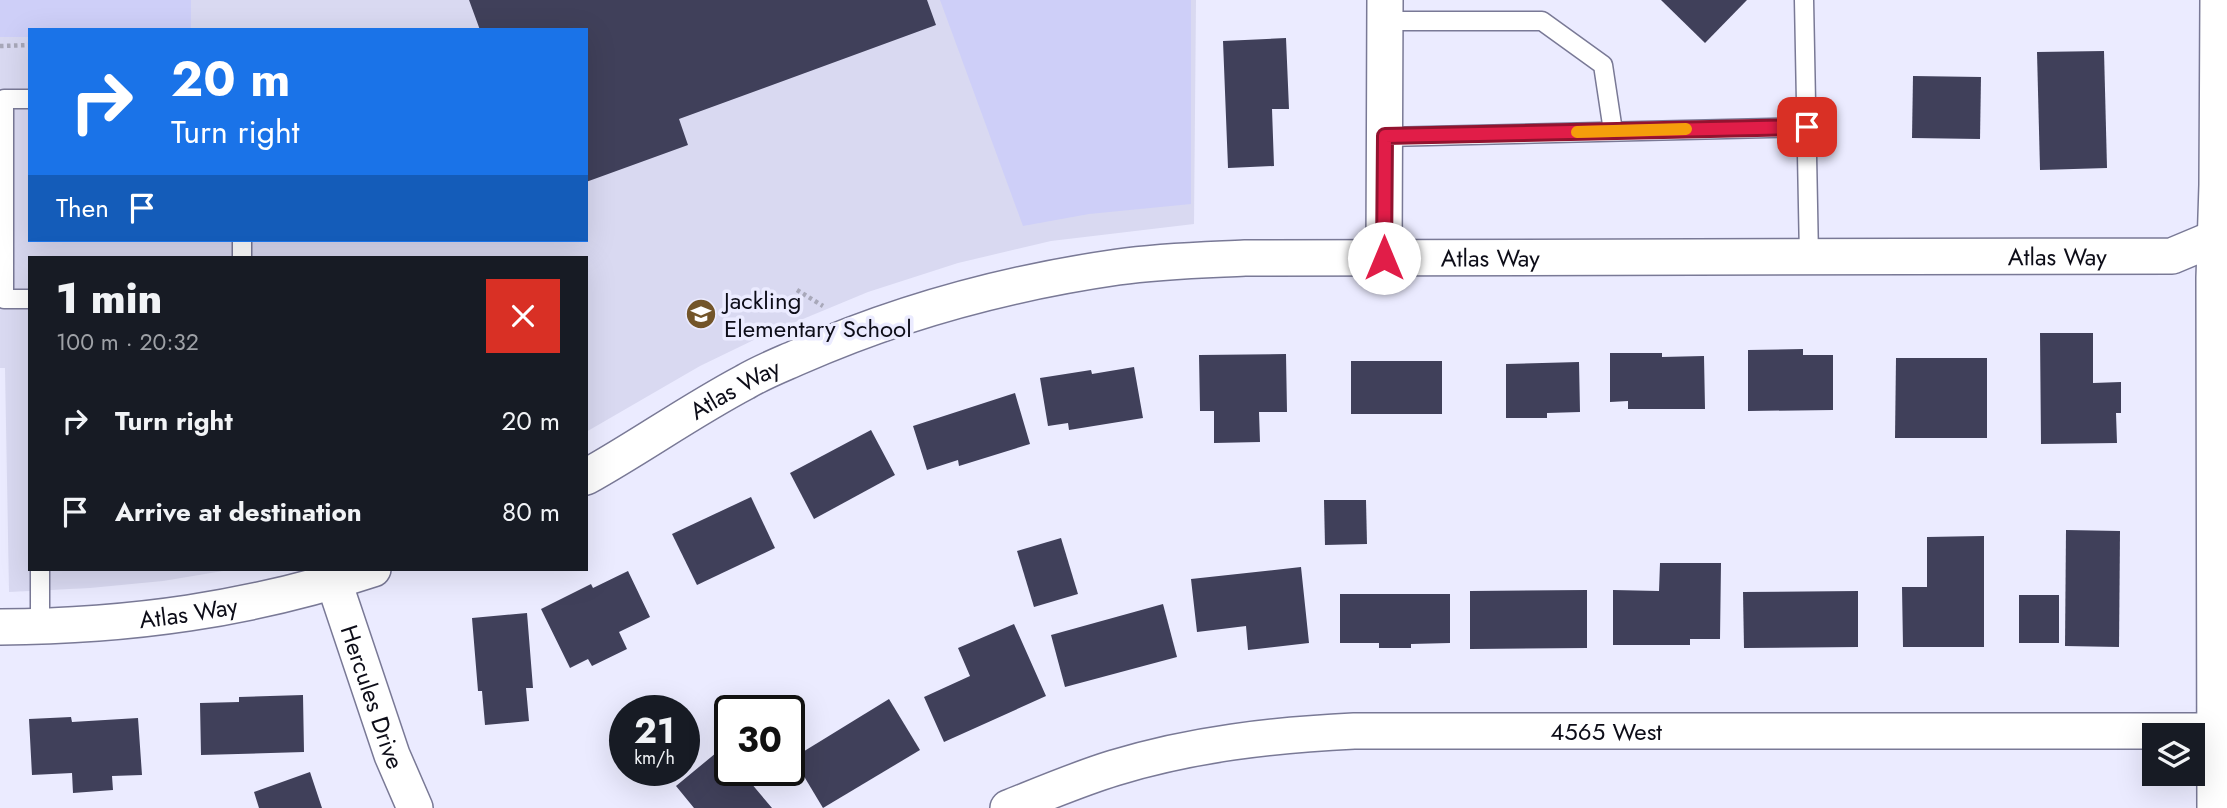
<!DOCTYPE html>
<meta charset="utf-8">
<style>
:root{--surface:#171b24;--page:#242831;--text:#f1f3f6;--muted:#9ea1a6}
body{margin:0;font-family:Jost,sans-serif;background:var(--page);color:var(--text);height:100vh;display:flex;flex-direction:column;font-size:26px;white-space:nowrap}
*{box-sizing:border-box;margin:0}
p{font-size:23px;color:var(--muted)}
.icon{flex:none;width:38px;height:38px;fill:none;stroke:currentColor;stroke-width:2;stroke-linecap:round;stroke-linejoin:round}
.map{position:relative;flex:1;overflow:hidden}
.drawer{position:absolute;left:28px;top:256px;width:560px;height:315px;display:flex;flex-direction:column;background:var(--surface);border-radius:0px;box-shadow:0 7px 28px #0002}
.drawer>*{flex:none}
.guide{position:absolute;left:28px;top:28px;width:560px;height:214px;border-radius:0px;box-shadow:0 7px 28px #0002;background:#1a73e8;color:#fff;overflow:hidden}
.controls{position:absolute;left:2142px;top:723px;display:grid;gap:14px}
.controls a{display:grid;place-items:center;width:63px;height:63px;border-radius:0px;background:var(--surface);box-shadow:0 7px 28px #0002;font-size:35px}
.speed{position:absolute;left:609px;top:695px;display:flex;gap:14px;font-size:35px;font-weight:700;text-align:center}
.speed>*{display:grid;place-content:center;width:91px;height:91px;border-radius:50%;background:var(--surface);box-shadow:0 7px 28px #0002;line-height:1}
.speed small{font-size:18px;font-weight:400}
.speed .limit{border:4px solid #111;border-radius:10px;background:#fff;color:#111}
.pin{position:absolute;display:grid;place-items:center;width:60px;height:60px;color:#fff;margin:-30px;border-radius:14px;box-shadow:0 4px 10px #0006}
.me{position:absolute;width:77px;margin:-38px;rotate:0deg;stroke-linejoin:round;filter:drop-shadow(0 0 5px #0008)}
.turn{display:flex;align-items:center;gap:24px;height:147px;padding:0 28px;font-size:32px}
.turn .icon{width:91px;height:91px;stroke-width:2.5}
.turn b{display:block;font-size:49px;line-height:60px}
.then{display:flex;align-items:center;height:66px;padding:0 28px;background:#0003;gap:14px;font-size:26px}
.round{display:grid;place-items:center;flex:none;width:74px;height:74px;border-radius:0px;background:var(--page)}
.overview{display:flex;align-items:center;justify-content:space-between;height:119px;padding:0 28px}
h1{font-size:42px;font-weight:800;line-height:52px}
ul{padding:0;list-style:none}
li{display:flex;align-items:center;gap:21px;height:91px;padding:0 28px}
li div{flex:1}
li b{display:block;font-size:26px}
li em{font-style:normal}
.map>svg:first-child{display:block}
.built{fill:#d9d9f1;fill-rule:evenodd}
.green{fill:#cecff8}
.building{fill:#40405a}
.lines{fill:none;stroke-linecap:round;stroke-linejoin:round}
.lane-casing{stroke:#797996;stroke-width:21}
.street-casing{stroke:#797996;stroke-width:38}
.path{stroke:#a8a8b9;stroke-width:4.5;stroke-dasharray:3.5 3.5;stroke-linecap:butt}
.lane{stroke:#fff;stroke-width:18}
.street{stroke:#fff;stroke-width:35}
.route-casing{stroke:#92132f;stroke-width:18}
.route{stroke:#e11d48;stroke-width:12}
.slow{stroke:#f59e0b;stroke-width:12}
.labels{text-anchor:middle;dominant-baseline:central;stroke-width:7;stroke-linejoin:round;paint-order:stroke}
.street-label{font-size:24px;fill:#0d0d18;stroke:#ebebff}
.poi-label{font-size:24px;fill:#0d0d18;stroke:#ebebff;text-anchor:start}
</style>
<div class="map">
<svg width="2227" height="808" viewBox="0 0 2227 808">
<rect width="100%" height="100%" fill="#ebebff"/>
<path class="built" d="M0,0H1196L1194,224L1051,241L958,263L868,292L762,336L700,366L586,432V257H30V569H235L163,581L90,588L9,592L5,368H0ZM30,30H586V240H30Z"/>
<g class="green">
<path d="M0,0H191V30H30V37H0Z"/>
<path d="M940,0H1191V204L1089,214L1023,226Z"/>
</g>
<g class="building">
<path d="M469,0H927L936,25L679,119L688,145L586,182V30H480Z"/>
<path d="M1661,0H1747L1705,43Z"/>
<path d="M1286,38L1289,109H1272L1274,166L1228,168L1223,41Z"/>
<path d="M2104,51L2107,168L2040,170L2037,52Z"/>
<path d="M1913,76L1981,77L1980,139L1912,138Z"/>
<path d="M2040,333H2093V383L2121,382V413H2116L2117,443L2041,444Z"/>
<path d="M1803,349V355H1833V410L1748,411V350Z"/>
<path d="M1610,353H1662V357L1704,356L1705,409H1628V401L1610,402Z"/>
<path d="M1286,354L1287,412H1259L1260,442L1214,443V411H1200L1199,355Z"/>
<path d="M1896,358H1987V438H1895Z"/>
<rect x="1351" y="361" width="91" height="53"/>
<path d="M1579,362L1580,412L1547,413V418H1506V364Z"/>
<path d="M1134,367L1143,418L1069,430L1068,423L1048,426L1040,378L1091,370L1092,374Z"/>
<path d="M1015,393L1030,444L959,466L958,460L927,470L913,426Z"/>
<path d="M871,430L895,475L814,519L790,473Z"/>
<path d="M751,497L775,548L697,585L672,534Z"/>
<path d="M1324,500H1366L1367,544L1325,545Z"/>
<path d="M2066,530L2120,531L2119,647L2065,646Z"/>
<path d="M1984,536V647H1903L1902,587H1927V537Z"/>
<path d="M1061,538L1078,594L1034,607L1017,551Z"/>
<path d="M1660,563H1721L1720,639H1690V645H1613V590L1659,591Z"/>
<path d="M1301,567L1309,643L1248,650L1246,626L1197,632L1191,579Z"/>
<path d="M628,571L650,617L619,632L627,649L592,666L588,659L570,668L541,609L591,584L593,588Z"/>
<path d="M1587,590V648L1470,649V591Z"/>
<path d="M1858,591V647L1744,648L1743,592Z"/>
<path d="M1340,594H1450V643L1411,644V648H1379V643H1340Z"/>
<rect x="2019" y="595" width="40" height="48"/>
<path d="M1163,604L1177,657L1065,687L1051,635Z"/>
<path d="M527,613L533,688H526L529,721L485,725L482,691H478L472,618Z"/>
<path d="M1014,624L1046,696L944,742L924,697L970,676L958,648Z"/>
<path d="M303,695L304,752L201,755L200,703L239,702V697Z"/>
<path d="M889,699L920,750L823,808L793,758Z"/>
<path d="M71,717L72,722L138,718L142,775L112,776L113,790L73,793L72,773L32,775L29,719Z"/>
<path d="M722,748L730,757V770H740L772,808H694L676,786Z"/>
<path d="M310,772L322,808H259L254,792Z"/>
</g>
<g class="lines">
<g class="lane-casing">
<g id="lane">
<path d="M1804,0L1809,257"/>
<path d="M1385,21H1542L1603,65L1613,131"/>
<path d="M30,99H4V299H30"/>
<path d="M1385,137L1807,127"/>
<path d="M242,240V257"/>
<path d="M40,569V627"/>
</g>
</g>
<g class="street-casing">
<g id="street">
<path d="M1384,258L1385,0"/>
<path id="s1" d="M586,477C640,447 690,411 745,382C762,372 780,365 798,357C900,312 1007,283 1118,267C1160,261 1203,260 1245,258L2172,256L2227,233"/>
<path id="s2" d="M334,582L392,755L415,808"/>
<path id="s3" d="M0,627C130,626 249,610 373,569"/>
<path id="s4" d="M1008,808C1043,794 1078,779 1114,768C1192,744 1273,735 1354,731H2214"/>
<path d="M2215,808L2214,278L2217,185L2218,0"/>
</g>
</g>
<g class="path">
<path d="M0,46L30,45"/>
<path d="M797,290L823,306"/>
</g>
<use href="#lane" class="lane"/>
<use href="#street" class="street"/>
</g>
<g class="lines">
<g class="route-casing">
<path id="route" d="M1384,258L1385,136L1807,127"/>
</g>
<use href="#route" class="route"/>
<path class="slow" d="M1577,132L1686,129"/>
</g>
<defs>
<g id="school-disc" transform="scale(1.575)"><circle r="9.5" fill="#735529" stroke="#ebebff"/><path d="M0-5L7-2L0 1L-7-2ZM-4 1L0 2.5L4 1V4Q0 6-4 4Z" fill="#fff"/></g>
</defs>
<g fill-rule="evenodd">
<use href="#school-disc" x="701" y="314"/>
</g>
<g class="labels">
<g class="street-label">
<text stroke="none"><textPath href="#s1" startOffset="1517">Atlas Way</textPath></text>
<text stroke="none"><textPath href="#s1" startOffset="950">Atlas Way</textPath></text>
<text stroke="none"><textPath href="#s1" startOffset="173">Atlas Way</textPath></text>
<text stroke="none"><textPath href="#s3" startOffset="189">Atlas Way</textPath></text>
<text stroke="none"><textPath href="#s2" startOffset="121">Hercules Drive</textPath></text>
<text stroke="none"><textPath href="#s4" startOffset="609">4565 West</textPath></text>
</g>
<g class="poi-label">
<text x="724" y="300">Jackling<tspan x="724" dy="28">Elementary School</tspan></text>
</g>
</g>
</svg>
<div class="controls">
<a><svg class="icon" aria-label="layers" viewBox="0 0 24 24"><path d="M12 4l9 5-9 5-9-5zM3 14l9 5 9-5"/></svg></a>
</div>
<div class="speed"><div>21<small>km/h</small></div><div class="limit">30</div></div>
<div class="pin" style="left:1807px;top:127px;background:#d93025"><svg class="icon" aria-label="arrive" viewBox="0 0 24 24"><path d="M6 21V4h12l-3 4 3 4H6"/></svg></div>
<svg class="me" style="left:1384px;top:258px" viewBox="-20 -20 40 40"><circle r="19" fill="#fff"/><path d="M0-13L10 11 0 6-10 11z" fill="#e11d48"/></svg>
<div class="guide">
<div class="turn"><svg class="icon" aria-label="right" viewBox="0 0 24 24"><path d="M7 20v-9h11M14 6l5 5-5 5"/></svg><div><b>20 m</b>Turn right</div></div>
<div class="then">Then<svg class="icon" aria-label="arrive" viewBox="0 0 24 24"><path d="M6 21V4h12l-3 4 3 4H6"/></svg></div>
</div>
<section class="drawer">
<div class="overview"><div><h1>1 min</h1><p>100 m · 20:32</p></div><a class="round" style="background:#d93025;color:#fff"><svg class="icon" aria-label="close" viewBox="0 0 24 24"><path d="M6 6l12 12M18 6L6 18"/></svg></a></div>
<ul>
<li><svg class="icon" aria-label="right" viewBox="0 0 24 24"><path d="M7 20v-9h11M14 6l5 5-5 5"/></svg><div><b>Turn right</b></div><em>20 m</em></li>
<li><svg class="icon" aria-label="arrive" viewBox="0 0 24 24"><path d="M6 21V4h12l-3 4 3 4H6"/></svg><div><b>Arrive at destination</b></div><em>80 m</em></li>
</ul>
</section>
</div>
